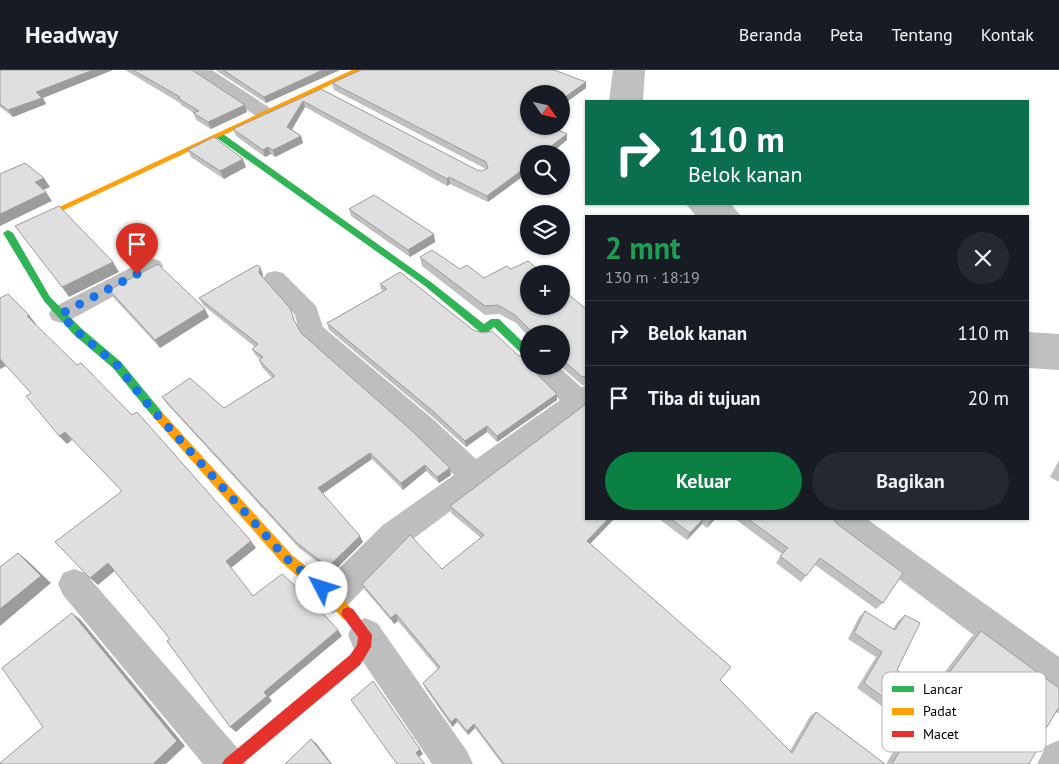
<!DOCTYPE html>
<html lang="id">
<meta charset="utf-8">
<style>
:root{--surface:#171b24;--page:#242831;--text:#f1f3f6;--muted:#9ea1a6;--line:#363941;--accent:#0b8043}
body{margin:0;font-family:"PT Sans",sans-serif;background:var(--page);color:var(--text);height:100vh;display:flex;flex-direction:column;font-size:19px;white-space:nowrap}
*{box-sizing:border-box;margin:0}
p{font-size:16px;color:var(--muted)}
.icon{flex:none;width:28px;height:28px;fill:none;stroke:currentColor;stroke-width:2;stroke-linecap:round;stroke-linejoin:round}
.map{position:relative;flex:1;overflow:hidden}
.sheet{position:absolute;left:585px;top:145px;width:444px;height:305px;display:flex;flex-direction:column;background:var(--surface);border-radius:0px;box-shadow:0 1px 4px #0004}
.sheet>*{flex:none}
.hud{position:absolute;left:585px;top:30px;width:444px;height:105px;border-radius:0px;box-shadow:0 1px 4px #0004;background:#0b6e4f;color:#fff;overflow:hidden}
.needle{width:32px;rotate:124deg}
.fabs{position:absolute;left:520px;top:15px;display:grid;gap:10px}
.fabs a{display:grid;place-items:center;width:50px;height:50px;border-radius:50%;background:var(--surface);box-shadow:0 1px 4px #0004;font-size:25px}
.pin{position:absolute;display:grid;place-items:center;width:42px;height:42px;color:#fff;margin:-51px -21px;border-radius:50% 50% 50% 0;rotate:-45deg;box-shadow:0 0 5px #0007}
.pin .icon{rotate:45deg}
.me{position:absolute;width:55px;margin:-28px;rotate:310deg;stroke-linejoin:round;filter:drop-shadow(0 0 4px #0008)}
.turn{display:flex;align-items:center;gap:18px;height:105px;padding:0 20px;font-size:22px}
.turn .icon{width:65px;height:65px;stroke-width:2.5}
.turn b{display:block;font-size:35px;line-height:42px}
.round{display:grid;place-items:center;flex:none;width:52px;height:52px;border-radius:26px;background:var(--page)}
.overview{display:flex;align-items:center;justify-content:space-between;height:85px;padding:0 20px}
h1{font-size:30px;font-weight:700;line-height:38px;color:#1e9e55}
.action{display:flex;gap:10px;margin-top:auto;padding:10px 20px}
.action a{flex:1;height:58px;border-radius:30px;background:var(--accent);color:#fff;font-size:20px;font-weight:700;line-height:58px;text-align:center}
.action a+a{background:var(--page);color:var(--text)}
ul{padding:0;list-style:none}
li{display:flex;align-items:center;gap:15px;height:65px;padding:0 20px;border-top:1px solid var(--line)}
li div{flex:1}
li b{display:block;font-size:19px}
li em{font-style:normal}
header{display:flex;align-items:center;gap:30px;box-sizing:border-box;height:70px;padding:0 25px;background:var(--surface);border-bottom:1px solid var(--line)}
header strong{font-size:24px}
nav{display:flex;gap:28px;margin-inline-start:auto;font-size:18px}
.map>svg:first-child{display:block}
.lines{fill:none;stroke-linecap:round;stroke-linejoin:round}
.river{fill:#bfbfbf;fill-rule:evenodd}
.street{fill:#bebebe;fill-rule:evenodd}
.fast{fill:#30b455;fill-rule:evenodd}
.slow{fill:#ff9f0a;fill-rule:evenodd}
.jam{fill:#e5322d;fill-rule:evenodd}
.wall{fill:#c0c0c0}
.shaded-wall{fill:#9c9c9c}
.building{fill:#dfdfdf;stroke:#9c9c9c}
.route{stroke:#1a73e8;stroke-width:9;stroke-dasharray:0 16.2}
.key{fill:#fff;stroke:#b2b2b2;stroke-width:1}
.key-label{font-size:14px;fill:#000}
</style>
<header>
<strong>Headway</strong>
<nav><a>Beranda</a><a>Peta</a><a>Tentang</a><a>Kontak</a></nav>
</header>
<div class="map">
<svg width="1059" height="694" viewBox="0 0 1059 694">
<rect width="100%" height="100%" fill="#fff"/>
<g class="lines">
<g class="river">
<path d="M613,0H645L643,31H609Z"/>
<path d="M686,134H731L741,146H696Z"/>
<path d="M1028,262L1059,264V300L1028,298Z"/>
</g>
<g class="street">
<path d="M191,0H212L273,40L275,44L273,48L266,50L259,48L194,4Z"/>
<path d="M152,188L160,191L163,196L160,201L70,250L61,253L52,250L49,244L52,238L144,191Z"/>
<path d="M275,201L283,203L316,236L323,257L434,350L476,389L560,330L532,303L528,296L529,295V296H558L581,317L586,316V340L405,475L345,538L333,543L321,538L317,527L321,516L383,455L454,405L414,366L305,269L298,257L295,245L263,209L267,203Z"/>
<path d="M828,449H867L1059,587V626L1047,620L832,459Z"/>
<path d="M74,499L85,503L240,681L246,694H203L63,525L58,514L63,503Z"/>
<path d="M365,548L377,553L467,681L473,694H432L353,577L348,565L353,553Z"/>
<path d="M1059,670V694H1037L1046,676Z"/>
</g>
<g class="fast">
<path d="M217,64H223L431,212L484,254L491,249H499L529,278V288L525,287L494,257L488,262H480L425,216L217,68Z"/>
<path d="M8,160L13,163L50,227L81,258L121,292L162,342L164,345L162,348H154L113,298L73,264L44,231L3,163Z"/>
</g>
<g class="slow">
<path d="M352,0H362L32,155L29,156L25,153Z"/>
<path d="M158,341L162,342L292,485L338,522L355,544L353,549L348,551L343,549L328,532L282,493L154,348L152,345L154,342Z"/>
</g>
<path class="jam" d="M348,537L353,539L372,565L371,577L360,595L242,694H222L225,689L350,585L357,575L358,567L341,544L343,539Z"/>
</g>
<g class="wall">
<path d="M0,0L43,28L46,34L13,47L0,37Z"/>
<path d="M125,0H192L247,42L211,59L196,50L194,43L181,35L180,33Z"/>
<path d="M215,0H340L266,33Z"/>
<path d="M332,13L586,18L561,36V24H529L560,56L556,60L567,64V70L550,84H529L488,132L450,114L447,116L305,37L292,60L301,66L303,73L275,87L271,84L265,87L236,66L233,59L321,19L477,100L482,101L486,99L334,20Z"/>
<path d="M188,80L246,97L224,109L191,87Z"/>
<path d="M349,139L434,164L435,172L410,187L351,146Z"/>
<path d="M420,187L460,199L484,208L511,199L586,239V315H582L560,296H561V264H529V267L516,253L499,244L485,245L422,196Z"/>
<path d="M260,197L263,205V207L293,246L295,253L301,263L451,405L439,413L426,401L403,420L372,389L322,423L363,472L332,503L299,478L167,334L162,327L224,338L272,308L262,297L259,290L260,289L256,286L252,279L255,277L203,235L199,228Z"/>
<path d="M380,214L473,260L531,298L557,330L497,372L487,362L466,377L435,349L329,260L327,253L383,221L381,220Z"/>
<path d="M109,220L209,247L160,278L114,228Z"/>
<path d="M1059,390V412L1050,407Z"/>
<path d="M450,436L614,449L590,474L720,610L790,681L810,646L816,642L885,694H502L475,658L468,665L457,652L452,657L425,618L423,613L438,599L398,551L394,554L365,520L362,514L442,499L481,468L451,443Z"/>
<path d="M659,449H715L707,458L702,454L687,470Z"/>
<path d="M735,449H834L883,533L876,539L815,495L801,512L776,493L782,484Z"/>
<path d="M865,541L893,559L898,551L905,545L897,600L929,623L972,566L981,561L1059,618V644L1056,642L1034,678L1029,694H886L909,656L857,618L876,587L848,569L859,547Z"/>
</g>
<g class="shaded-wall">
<path d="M93,0H113L43,28L46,34L13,47L8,40L36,22Z"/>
<path d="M323,0H340L266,33L264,27Z"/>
<path d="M586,12V18L561,36V30Z"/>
<path d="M303,31L305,37L289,64L287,57Z"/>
<path d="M245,35L247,42L211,59L208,52Z"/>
<path d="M564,47V53L561,56V49Z"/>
<path d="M552,56H560L550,64L551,57Z"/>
<path d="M567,64V70L550,84H541Z"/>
<path d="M301,66L303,73L275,87L273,80Z"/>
<path d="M268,77L271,84L265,87L263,80Z"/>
<path d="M243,89L246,97L224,109L220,101Z"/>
<path d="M529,95V102L488,132L487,126Z"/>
<path d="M449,107L450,114L447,116V109Z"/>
<path d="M44,108L50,117L41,121L35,112Z"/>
<path d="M46,122L52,131L0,156V144Z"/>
<path d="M434,164L435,172L410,187L408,180Z"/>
<path d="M113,192L119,202L69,227L62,217Z"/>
<path d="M260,197L263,205L262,210L259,203Z"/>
<path d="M205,239L209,247L160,278L155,270Z"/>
<path d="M29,245L36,254L34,255L27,246Z"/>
<path d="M0,289L6,296L0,299Z"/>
<path d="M557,324V330L497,372V366Z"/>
<path d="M487,356V362L466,377L465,371Z"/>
<path d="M65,362L72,370L67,374L59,366Z"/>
<path d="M370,383L372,389L321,425L318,418Z"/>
<path d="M425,395L426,401L403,420L401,413Z"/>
<path d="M450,398L451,405L439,413L437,407Z"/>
<path d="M608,449H614L586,478L587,471Z"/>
<path d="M703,449H704L702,454L687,470L690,463Z"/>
<path d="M712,449H715L707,458L710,451Z"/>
<path d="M360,466L363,472L332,503L328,497Z"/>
<path d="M251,471L256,478L231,498L226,491Z"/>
<path d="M18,483L28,491L51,513L0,556V539Z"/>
<path d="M108,493L116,500L98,515L90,508Z"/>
<path d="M72,543L81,550L185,676L166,694H153Z"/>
<path d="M396,544L398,551L394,554L391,548Z"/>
<path d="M338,560L342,566L269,627L272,631L236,662L230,657L264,622Z"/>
<path d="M456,648L457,652L452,657L451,652Z"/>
<path d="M474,654L475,658L468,665L467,661Z"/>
<path d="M311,669L317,674L332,694H331Z"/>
<path d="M420,679L423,684L419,687L416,683Z"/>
</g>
<g class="building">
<path d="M0,0H93L36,22L42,28L8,40L0,34Z"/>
<path d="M133,0H192L245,35L208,52L193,43L199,41L178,28L180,27Z"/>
<path d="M223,0H323L264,27Z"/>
<path d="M361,0H554L586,12L561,30V24H529V56H552L551,57L567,64L541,84H529V95L487,126L449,107L447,109L303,31L287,57L301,66L273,80L268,77L263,80L233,59L321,19L477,100L482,101L488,98L486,92L332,13Z"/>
<path d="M214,67L243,89L220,101L188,80Z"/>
<path d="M25,93L44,108L35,112L46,122L0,144V104Z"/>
<path d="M374,125L434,164L408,180L349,139Z"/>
<path d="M59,136L113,192L62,217L15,156Z"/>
<path d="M432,180L460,199L467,195L484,208L507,196L511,199L528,191L544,204H529V236H561V218L586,239V306L582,307L561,288V264H531V261L515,245L498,235L485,236L420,187Z"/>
<path d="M158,194L205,239L155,270L109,220Z"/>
<path d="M257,195L260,197L259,203L290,238L294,250L301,263L411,360L450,398L437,407L425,395L401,413L370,383L318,418L360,466L328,497L296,472L162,327L190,308L224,338L275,306L259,290L263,287L252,279L258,274L199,228Z"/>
<path d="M400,202L473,260L483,263L492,261L519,286L527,288L529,293V296H530L531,298L557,324L497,366L487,356L465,371L434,342L327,253L387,219L380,214Z"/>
<path d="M8,224L29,245L27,246L77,295L81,293L132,345L137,342L251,471L226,491L253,526L282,504L308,527L338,560L264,622L267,626L230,657L167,571L170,569L108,493L90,508L55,472L122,421L65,362L59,366L26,326L31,323L0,289V228Z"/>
<path d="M586,334V449H608L587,471L731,597L720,610L792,683L816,642L885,694H504L474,654L467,661L456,648L451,652L423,613L440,597L396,544L391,548L362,514L410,465L442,499L484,465L450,436Z"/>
<path d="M671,449H703L690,463Z"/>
<path d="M748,449H834L836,453L903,503L883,533L820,488L806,506L780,486L788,478Z"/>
<path d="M18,483L41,506L0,539V497Z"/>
<path d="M865,541L895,560L905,545L920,553L897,600L932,625L981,561L1059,618V637L1034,678L1037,680L1029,694H892L917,652L864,613L882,582L854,563Z"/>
<path d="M72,543L177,671L153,694H0V693L43,657L2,598Z"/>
<path d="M373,611L420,679L416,683L425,694H397L351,630Z"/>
<path d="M311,669L331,694H285Z"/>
</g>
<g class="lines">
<path class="route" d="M137,204L61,244L76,261L117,295L144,330L287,489L322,518"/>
</g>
<rect x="882" y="602" width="164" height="80" rx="8" class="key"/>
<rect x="892" y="616" width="22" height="6" fill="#30b455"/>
<rect x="892" y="638" width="22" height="7" fill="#ff9f0a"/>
<rect x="892" y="661" width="22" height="6" fill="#e5322d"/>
<g class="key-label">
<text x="923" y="624">Lancar</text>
<text x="923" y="646">Padat</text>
<text x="923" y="669">Macet</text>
</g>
</svg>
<div class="fabs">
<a><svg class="needle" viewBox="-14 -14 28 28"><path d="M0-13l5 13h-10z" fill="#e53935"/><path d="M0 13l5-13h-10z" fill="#9ea1a6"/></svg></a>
<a><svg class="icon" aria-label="search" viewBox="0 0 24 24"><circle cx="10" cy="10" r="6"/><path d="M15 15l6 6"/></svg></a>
<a><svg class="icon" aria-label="layers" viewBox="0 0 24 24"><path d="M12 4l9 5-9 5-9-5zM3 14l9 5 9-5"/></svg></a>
<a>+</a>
<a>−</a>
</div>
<div class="pin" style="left:137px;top:204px;background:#d93025"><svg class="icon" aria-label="arrive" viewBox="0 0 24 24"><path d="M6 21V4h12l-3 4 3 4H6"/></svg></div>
<svg class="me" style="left:322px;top:518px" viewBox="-20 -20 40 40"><circle r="19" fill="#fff"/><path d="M0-13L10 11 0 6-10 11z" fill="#1a73e8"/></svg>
<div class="hud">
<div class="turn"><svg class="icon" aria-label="right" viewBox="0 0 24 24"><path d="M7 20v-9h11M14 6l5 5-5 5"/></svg><div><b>110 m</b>Belok kanan</div></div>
</div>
<section class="sheet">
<div class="overview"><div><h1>2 mnt</h1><p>130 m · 18:19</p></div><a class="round"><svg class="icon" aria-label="close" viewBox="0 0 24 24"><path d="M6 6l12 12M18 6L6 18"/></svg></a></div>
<ul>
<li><svg class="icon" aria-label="right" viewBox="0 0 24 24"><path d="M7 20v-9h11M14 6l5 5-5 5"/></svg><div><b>Belok kanan</b></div><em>110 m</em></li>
<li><svg class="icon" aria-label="arrive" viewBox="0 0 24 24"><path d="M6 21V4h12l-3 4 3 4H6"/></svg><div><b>Tiba di tujuan</b></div><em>20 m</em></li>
</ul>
<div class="action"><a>Keluar</a><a>Bagikan</a></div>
</section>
</div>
